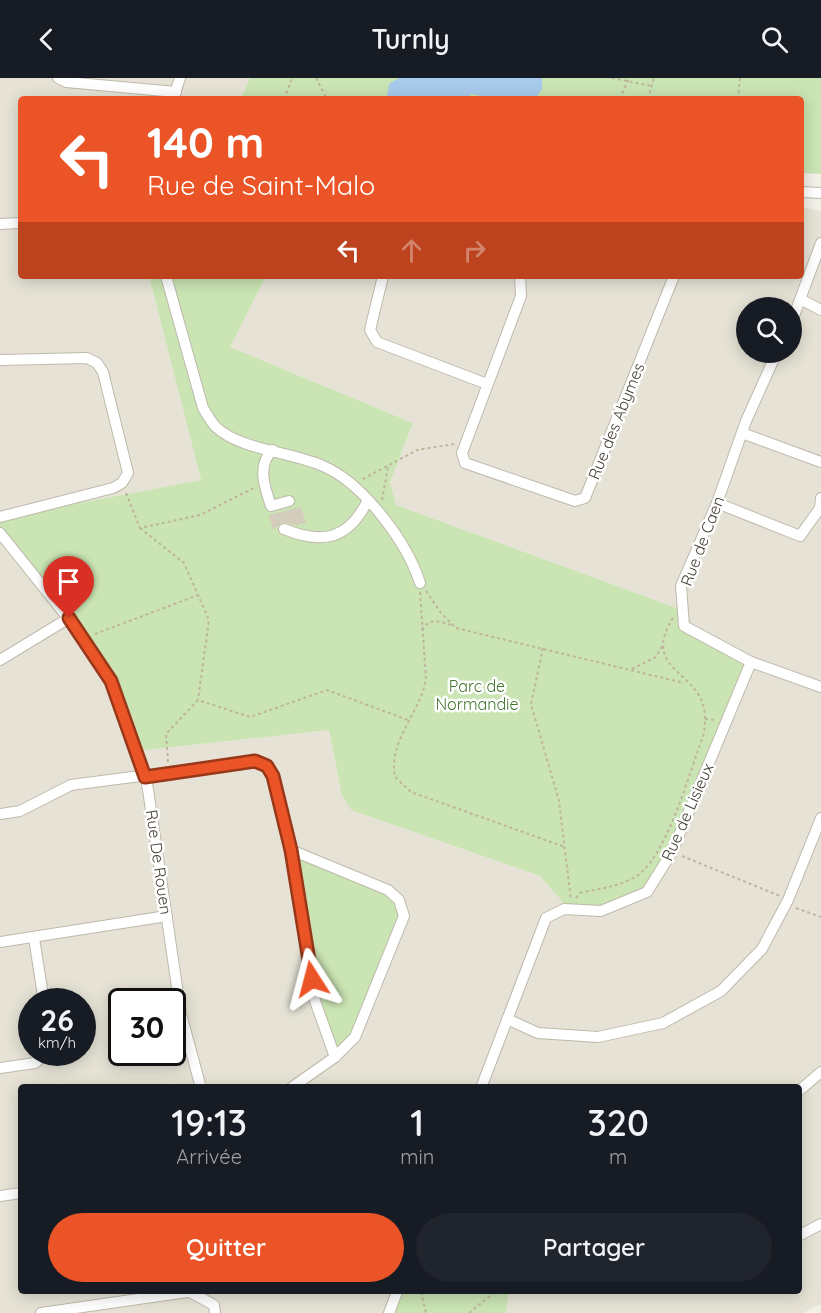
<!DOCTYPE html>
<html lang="fr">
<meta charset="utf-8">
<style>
:root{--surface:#171b24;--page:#20242c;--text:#f1f3f6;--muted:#9ea1a6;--accent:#eb5426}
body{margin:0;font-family:Quicksand,sans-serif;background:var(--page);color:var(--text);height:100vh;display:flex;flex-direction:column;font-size:22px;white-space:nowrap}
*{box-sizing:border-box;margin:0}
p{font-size:20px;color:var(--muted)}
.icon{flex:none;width:33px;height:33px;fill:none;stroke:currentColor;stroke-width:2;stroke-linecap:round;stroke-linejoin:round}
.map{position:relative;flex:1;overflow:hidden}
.side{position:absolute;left:18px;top:1006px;width:784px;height:210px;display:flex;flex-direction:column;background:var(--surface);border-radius:6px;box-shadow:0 3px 15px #0003}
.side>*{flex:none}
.top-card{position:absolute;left:18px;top:18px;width:786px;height:183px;border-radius:6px;box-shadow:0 3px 15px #0003;background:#eb5426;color:#fff;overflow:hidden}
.buttons{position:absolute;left:736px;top:219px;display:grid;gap:12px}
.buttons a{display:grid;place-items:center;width:66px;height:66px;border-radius:50%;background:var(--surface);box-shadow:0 3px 15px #0003;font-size:30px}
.speed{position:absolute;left:18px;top:910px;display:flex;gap:12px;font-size:30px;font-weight:700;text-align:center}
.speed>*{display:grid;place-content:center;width:78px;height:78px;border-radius:50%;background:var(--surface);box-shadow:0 3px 15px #0003;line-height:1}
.speed small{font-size:15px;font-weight:400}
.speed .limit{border:3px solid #111;border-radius:9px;background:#fff;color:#111}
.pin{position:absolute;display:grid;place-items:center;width:51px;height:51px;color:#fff;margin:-62px -26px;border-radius:50% 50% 50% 0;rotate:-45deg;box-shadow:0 0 6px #0007}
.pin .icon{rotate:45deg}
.me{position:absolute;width:66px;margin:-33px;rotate:351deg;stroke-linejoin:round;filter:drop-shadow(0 0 4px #0008)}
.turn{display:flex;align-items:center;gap:21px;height:126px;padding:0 30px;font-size:27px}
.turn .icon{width:78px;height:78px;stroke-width:2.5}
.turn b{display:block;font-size:42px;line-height:51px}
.lanes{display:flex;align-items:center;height:57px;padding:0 30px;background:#0003;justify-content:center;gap:30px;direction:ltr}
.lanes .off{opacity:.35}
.eta{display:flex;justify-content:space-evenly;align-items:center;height:102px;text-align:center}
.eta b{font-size:36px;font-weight:600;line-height:42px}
.cta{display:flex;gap:12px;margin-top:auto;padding:12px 30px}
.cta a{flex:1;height:69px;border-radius:36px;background:var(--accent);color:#fff;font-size:24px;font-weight:600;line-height:69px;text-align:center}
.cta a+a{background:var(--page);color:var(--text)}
header{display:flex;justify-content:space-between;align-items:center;height:78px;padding:0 30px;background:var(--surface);font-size:27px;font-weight:600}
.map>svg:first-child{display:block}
.residential{fill:#e6e3d6;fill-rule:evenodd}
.green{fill:#cae4b3}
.water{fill:#a8caeb}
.building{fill:#d4cdbe}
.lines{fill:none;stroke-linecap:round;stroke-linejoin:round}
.minor-casing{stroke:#beb9ab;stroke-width:12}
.path{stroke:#beb59d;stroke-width:2;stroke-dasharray:3 3;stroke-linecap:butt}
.minor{stroke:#fff;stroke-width:10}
.route-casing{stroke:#993719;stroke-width:15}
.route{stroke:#eb5426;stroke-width:10}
.labels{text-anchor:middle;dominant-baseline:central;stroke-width:5;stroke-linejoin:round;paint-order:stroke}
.street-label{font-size:16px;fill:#464137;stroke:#fff}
.park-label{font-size:16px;fill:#43742e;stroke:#fff}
</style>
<header><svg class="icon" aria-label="back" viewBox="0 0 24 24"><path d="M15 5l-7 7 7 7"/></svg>Turnly<svg class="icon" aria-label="search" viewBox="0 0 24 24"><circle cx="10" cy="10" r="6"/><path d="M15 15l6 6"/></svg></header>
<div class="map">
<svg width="821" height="1235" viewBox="0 0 821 1235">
<rect width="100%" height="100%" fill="#f3f0e8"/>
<g class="residential">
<path d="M0,0H250L241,21H21V198H149L201,402L0,440Z"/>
<path d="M801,129L821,133V1226L803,1235H506L509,1214H800V1010H21V1214H397L389,1235H0V455L111,603L137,673L329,652L342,719L351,732L540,798L562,823L684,548L682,532L396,427L390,404L413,345L230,269L266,198H801ZM747,230H792V274H747ZM32,924H82V975H32ZM122,924H172V975H122Z"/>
</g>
<g class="green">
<path d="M250,0H821V96L801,95V21H241Z"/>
<path d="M149,198H266L230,269L413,345L390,404L396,427L682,532L685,548L751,584L672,774L647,814L601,833L564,831L562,823L540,798L351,732L342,718L329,652L136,673L111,602L0,455V440L201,402Z"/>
<path d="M291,772L388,812L404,838L355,959L335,979L315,923Z"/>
<path d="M397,1214H509L506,1235H389Z"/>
</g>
<path class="water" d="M399,0H542V11L535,21H495L472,16L462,21L387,19L389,6Z"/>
<path class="building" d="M301,429L306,445L296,447L282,444L273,452L269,437Z"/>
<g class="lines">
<g class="minor-casing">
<g id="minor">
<path d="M58,0L66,4L176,14"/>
<path d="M173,21L180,0"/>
<path d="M801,114L821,115"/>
<path d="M0,146L21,145"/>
<path d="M166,198L203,330C207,336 211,344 216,349C240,372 292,374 323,388C363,405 407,464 420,505"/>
<path d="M383,198L370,252L377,264L487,306"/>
<path d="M520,198L521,218L462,375L465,385L575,423L585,420L674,198"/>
<path d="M802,222L821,232"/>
<path d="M792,243L821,165"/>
<path d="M777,274L746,343L717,425L681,508L684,548L751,584L821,609"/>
<path d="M0,282L87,280L97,285L103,294L128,395L122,405L113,410L0,439"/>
<path d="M742,355L821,384"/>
<path d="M273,372C256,387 265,410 271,428L289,423"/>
<path d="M717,425L800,458L820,430L821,420"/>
<path d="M284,451C323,467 348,461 367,424"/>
<path d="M0,455L84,560L111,603L147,705L181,936L201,1010"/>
<path d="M0,582L69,540"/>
<path d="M0,736L20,733L71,707L255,683L267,688L273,698L291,772L315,923L335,979"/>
<path d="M291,772L388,812L399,822L404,838L355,959L335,979L291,1010"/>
<path d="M34,860L44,924"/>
<path d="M0,864L167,838"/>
<path d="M507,941L538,955L598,959L663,945L721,913L762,871L788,822L821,740"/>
<path d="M0,990L35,985L46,975"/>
<path d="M481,1010L546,840L564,831L601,833L647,814L672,774L751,584"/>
<path d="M800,1012L821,994"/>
<path d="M0,1118L21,1115"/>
<path d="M800,1157L821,1146"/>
<path d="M190,1214L214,1227L215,1235"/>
<path d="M41,1235L187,1214"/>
<path d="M389,1235L397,1214"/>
</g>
</g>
<g class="path">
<path d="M316,0L327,21"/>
<path d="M612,0L652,8"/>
<path d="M284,21L292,0"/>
<path d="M620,21L629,0"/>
<path d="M648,21L654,0"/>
<path d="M738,21L740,0"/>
<path d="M363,401L417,372L454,366"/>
<path d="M126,415L140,450L200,437L254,410"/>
<path d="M382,422L388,389"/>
<path d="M140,450L184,485L209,542L198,622"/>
<path d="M426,513L441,535L456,550L684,605"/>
<path d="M420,514L426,601C420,636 388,662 395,699L411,714L565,769"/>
<path d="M422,552C428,540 439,543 451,547"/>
<path d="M95,556L198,517"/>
<path d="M543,570L531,626L559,723L571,822"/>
<path d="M632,591L656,579L663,566"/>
<path d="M705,641L717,642"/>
<path d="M168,684L166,656L198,622L250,639L327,612L408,642"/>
<path d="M682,778L780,818"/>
<path d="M576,820L580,815C601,810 620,809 638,797C667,777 690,693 703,658C706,646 706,632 701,621C686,591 644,586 673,540"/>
<path d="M796,830L821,839"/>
<path d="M421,1214L426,1235"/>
<path d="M469,1235L495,1214"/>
</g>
<use href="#minor" class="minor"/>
</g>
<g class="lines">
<g class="route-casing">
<path id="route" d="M69,540L111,603L145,699L255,683L267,688L273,698L291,772L312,901"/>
</g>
<use href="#route" class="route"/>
</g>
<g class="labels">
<g class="street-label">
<text transform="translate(616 343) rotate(-68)">Rue des Abymes</text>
<text transform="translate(702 463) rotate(-69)">Rue de Caen</text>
<text transform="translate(687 734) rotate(-66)">Rue de Lisieux</text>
<text transform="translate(159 784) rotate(82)">Rue De Rouen</text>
</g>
<g class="park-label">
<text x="477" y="608">Parc de<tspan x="477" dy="18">Normandie</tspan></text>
</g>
</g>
</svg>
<div class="buttons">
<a><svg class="icon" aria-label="search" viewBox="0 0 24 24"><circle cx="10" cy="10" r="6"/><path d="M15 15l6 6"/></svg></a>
</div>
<div class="speed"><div>26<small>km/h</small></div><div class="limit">30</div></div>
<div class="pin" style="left:69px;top:540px;background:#d93025"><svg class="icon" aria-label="arrive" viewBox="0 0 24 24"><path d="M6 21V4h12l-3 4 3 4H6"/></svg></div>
<svg class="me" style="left:312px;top:901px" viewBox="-20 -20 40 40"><path d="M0-17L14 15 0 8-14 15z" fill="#eb5426" stroke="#fff" stroke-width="4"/></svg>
<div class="top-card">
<div class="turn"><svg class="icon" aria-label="left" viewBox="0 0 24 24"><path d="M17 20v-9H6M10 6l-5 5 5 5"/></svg><div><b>140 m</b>Rue de Saint-Malo</div></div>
<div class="lanes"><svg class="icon" aria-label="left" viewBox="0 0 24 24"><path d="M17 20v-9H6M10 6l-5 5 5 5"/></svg><svg class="icon off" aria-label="ahead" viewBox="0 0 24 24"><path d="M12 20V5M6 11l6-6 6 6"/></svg><svg class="icon off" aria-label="right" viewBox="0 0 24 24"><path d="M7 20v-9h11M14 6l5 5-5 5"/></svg></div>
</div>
<section class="side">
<div class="eta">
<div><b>19:13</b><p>Arrivée</p></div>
<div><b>1</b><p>min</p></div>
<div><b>320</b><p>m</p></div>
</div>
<div class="cta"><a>Quitter</a><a>Partager</a></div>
</section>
</div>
